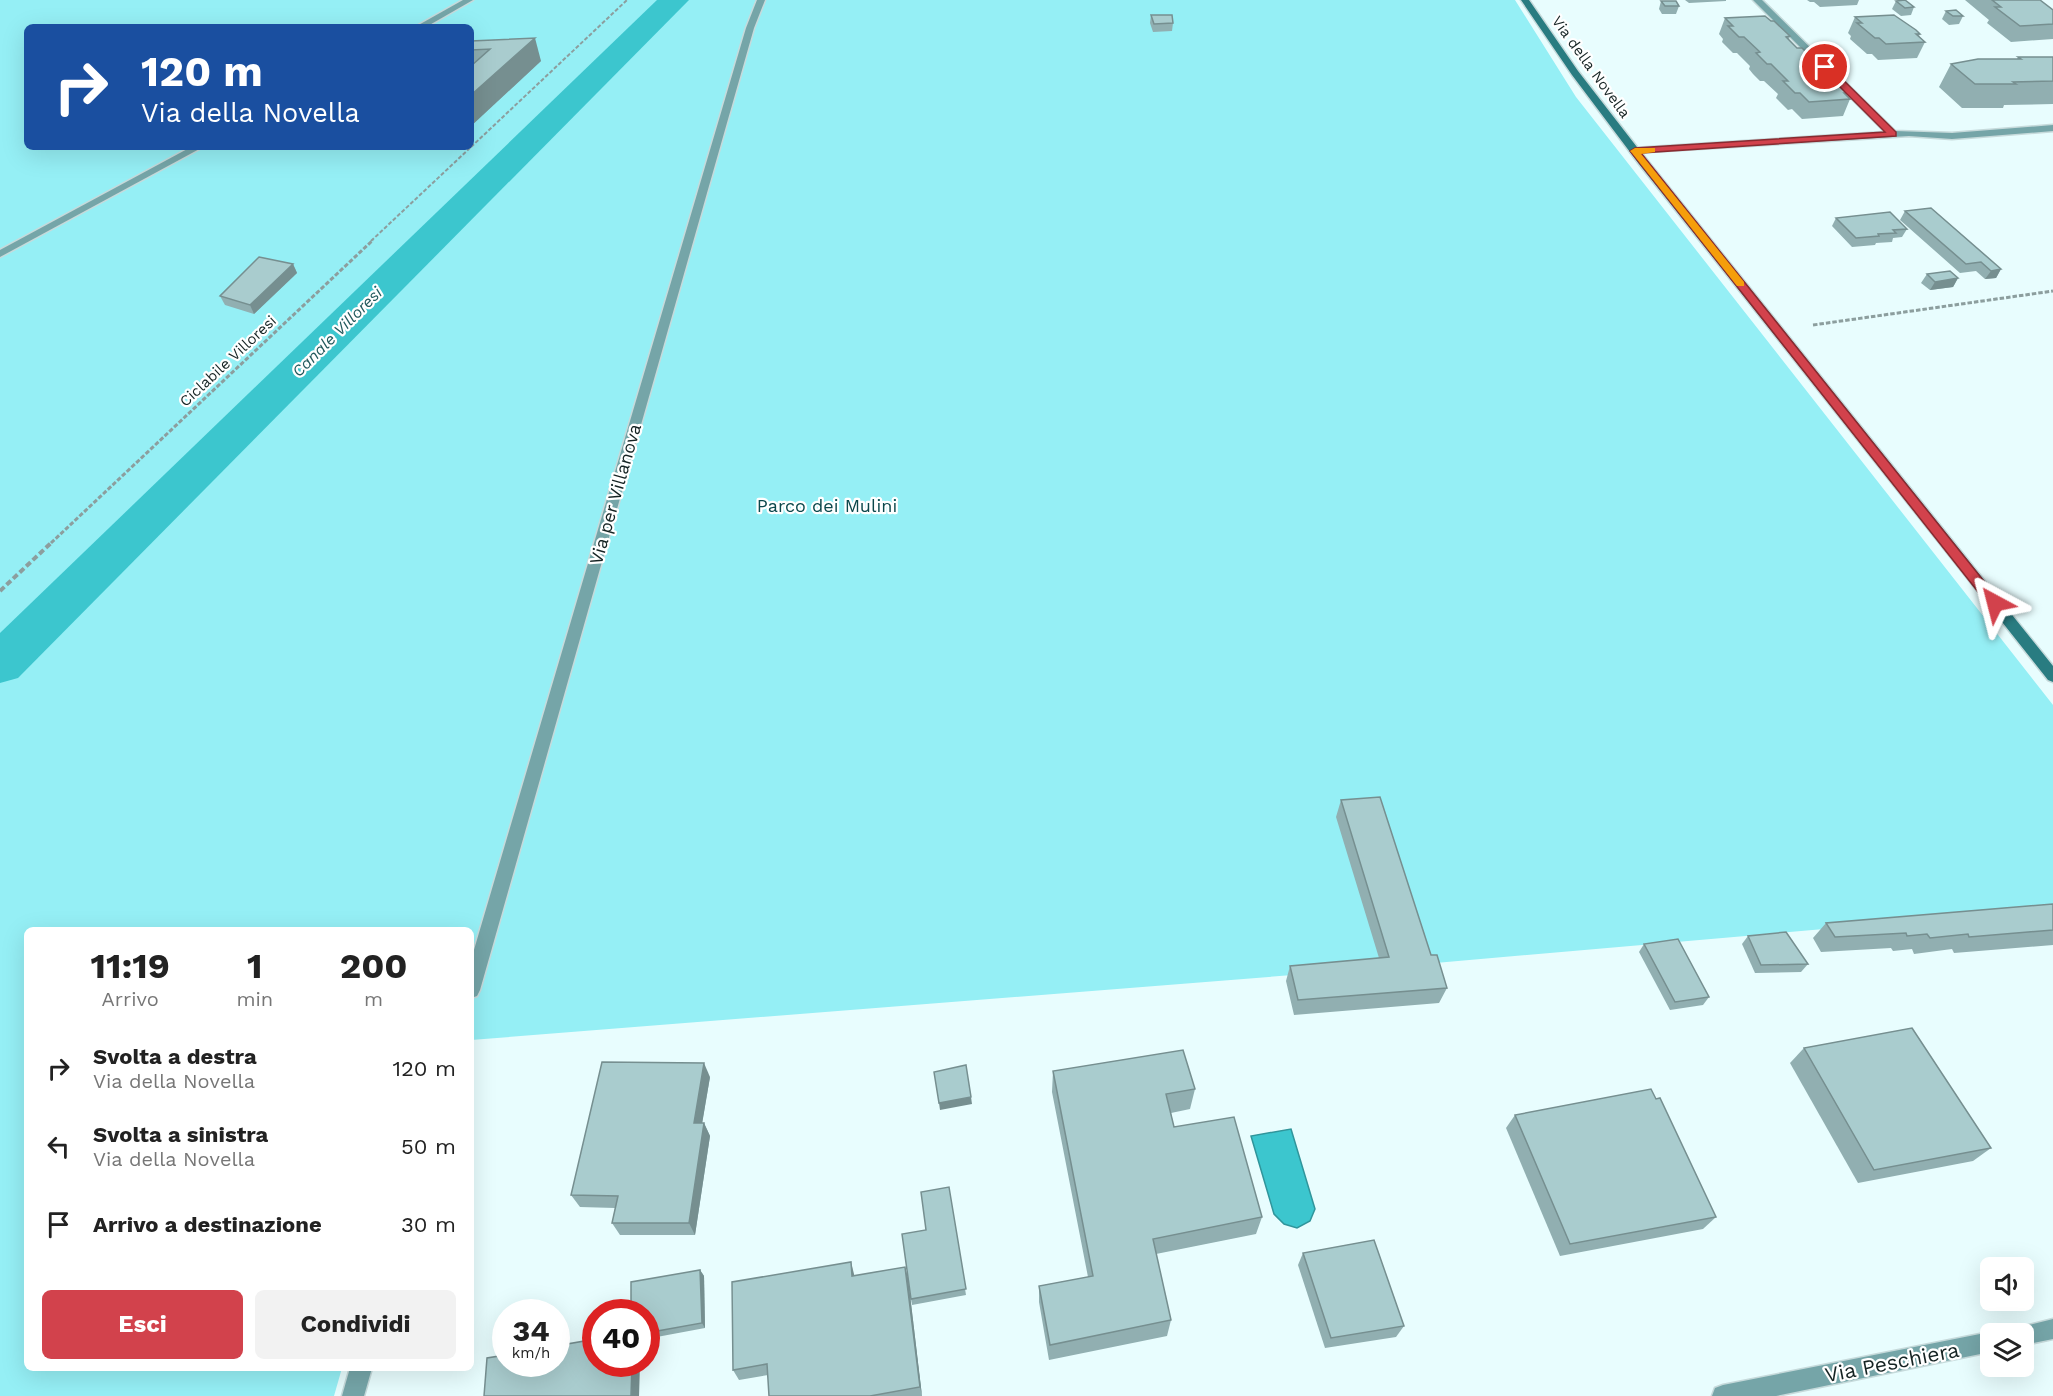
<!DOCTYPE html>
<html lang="it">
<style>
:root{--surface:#fff;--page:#f2f2f2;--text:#222;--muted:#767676;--accent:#d2424c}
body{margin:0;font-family:"Work Sans",sans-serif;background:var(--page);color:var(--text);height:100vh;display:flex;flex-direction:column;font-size:22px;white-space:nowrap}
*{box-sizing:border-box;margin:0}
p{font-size:20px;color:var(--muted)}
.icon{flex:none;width:33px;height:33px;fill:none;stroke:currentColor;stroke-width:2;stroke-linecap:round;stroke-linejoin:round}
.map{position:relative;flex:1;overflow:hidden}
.details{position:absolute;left:24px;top:927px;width:450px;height:444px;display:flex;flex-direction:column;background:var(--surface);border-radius:9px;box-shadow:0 6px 24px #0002}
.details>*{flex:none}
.top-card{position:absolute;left:24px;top:24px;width:450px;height:126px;border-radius:9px;box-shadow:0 6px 24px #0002;background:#1a4fa0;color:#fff;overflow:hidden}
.fabs{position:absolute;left:1980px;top:1257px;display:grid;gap:12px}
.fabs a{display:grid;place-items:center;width:54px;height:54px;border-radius:9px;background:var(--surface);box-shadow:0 6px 24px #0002;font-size:30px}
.speed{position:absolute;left:492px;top:1299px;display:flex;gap:12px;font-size:30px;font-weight:700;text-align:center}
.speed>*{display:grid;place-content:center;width:78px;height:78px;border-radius:50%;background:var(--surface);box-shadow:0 6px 24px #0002;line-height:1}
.speed small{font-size:15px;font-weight:400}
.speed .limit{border:9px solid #d22;background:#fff;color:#111}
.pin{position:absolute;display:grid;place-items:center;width:51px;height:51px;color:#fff;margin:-26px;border:3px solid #fff;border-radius:50%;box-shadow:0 2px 6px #0007}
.me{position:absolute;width:66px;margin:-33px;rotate:322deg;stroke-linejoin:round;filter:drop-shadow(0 0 4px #0008)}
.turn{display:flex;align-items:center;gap:21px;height:126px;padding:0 18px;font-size:27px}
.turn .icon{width:78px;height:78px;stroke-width:2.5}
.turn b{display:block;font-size:42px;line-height:51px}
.eta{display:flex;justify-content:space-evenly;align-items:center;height:102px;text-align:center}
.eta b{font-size:36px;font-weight:700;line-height:42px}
.cta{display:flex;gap:12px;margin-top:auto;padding:12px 18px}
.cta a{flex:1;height:69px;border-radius:9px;background:var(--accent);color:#fff;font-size:24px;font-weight:700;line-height:69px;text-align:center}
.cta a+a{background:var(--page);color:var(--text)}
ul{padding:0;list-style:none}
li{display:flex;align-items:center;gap:18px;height:78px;padding:0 18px}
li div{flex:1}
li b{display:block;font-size:22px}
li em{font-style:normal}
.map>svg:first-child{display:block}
.green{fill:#95eff5;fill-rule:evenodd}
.water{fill:#3cc6ce;stroke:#30959b;stroke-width:1.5}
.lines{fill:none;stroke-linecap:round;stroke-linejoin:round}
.canal{fill:#3cc6ce;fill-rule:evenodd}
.lane-casing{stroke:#c6dadb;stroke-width:3}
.street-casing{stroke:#c6dadb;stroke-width:3}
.secondary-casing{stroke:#c6dadb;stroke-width:3}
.path-far2{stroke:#8c9e9e;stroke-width:2;stroke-dasharray:4 2;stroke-linecap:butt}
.path-far1{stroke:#8c9e9e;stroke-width:3;stroke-dasharray:4.5 2;stroke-linecap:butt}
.path{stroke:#8c9e9e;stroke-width:4;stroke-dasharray:6 3;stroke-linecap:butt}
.lane{fill:#75a5a8;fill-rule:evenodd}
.street{fill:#75a5a8;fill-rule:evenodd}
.secondary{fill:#297c81;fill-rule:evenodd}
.wall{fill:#91afb1}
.shaded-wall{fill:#768f90}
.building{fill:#a9ccce;stroke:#768f90;stroke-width:1.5}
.route{fill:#d2424c;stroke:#882b31;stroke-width:1.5}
.slow{fill:#f59e0b}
.labels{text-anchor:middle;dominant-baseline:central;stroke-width:4.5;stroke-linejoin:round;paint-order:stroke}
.far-street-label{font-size:15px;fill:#152323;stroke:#fff}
.far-water-label{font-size:16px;font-style:italic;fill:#245b5e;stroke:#fff}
.street-label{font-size:18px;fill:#152323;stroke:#fff}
.park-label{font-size:18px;fill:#0a474b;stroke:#fff}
.near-street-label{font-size:21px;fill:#152323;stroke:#fff}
</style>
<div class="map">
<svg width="2053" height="1396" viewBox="0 0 2053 1396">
<rect width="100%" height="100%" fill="#e8fdfe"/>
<path class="green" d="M0,0H1515L1576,97L2053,705V909L1356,970L471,1040V930H27V1368H342L334,1396H0ZM27,27H471V147H27Z"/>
<path class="water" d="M1291,1129L1315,1209L1310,1221L1297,1228L1284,1224L1274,1214L1251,1136Z"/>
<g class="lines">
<path class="canal" d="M657,0H689L18,678L0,683V633Z"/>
<g class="lane-casing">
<path id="lane" d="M1753,0H1762L1895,131L1952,133L2053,125V131L1952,139L1909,136L1631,153L1630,151L1635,148L1885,132Z"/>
</g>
<g class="street-casing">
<g id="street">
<path d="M463,0H473L426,27H415Z"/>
<path d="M757,0H765L754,28L480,990L477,996L471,998V960L746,28Z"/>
<path d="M191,147H203L0,257V250Z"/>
<path d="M2053,1319V1339L2024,1345V1334H2014L2017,1328Z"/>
<path d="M1990,1332L1995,1334H1990V1352L1776,1396H1712L1715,1388L1723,1385Z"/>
<path d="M350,1368H372L364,1396H342Z"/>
</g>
</g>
<g class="secondary-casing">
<path id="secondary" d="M1521,0H1529L1578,71L1647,160L2053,666V682L2048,680L1639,164L1572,75Z"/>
</g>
<g class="path-far2">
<path d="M471,147L627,0"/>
<path d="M371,241L471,147"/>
</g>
<g class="path-far1">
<path d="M1813,325L2053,291"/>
<path d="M51,543L373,240"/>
</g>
<path class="path" d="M0,591L52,542"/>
<use href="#lane" class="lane"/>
<use href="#street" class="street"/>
<use href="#secondary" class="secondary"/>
</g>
<g class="wall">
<path d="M1685,0H1726V1L1689,3Z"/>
<path d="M1807,0H1859L1857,5L1820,7L1814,2H1810Z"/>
<path d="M1965,0H2040L2053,10V39L2011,42L1987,23L1989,20Z"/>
<path d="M1661,1L1679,6L1676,14H1662L1659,9Z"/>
<path d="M1896,1L1914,7L1911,15L1901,16L1892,9Z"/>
<path d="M1946,11L1963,16L1959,24L1949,25L1942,19Z"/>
<path d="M1151,15L1173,23L1172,31L1153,32L1150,23Z"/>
<path d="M1855,17L1920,34L1919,36L1925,42L1917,58L1878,60L1872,54H1867L1850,39L1851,36L1848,33Z"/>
<path d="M1725,18L1790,36L1789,39L1797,48L1818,64L1817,67L1826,76L1848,93L1847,96L1850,99L1843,116L1802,119L1792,109L1788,110L1776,98L1778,94L1764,81H1760L1753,74L1749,69L1750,66L1737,53H1733L1722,42L1723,39L1719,34Z"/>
<path d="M471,41L541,61L471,126Z"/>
<path d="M2018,57H2053V104L2004,105L2003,108H1962L1939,87L1951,64L2017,59Z"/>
<path d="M1905,211L2001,269L1996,278L1985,279L1976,271L1960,273L1900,220Z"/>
<path d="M1836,218L1907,229L1902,237L1893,238L1892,242L1876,243L1875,245L1852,247L1832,226Z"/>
<path d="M293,264L297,273L254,314L225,305L220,296Z"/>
<path d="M1927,274L1958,278L1953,287L1930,290L1921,283Z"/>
<path d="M1341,800L1431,955L1447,988L1439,1003L1294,1015L1286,981L1290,966L1379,958L1336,817Z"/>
<path d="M2053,904V945L1954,953L1952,949L1914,954L1912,949L1893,951L1891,948L1821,952L1813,938L1826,923Z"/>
<path d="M1748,936L1808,964L1801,972L1755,973L1742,944Z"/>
<path d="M1644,944L1709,997L1703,1005L1670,1010L1639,952Z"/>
<path d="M1804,1048L1991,1148L1973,1161L1858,1183L1790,1063Z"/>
<path d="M1053,1071L1195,1089L1190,1109L1171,1113L1174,1127L1262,1217L1256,1234L1156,1254L1171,1320L1167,1336L1049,1360L1039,1302V1286L1088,1277L1052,1092Z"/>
<path d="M710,1077L702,1123H704L710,1136L695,1235H620L612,1223L615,1208L580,1207L571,1195Z"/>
<path d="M1515,1115L1716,1217L1703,1229L1560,1256L1506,1128Z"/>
<path d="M949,1187L966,1295L912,1305L911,1299L926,1230Z"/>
<path d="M1303,1253L1404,1326L1396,1337L1325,1348L1298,1265Z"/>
<path d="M905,1267L908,1278L922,1396H769L768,1375L739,1380L733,1370L854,1274V1276Z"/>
<path d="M700,1270L704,1276L705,1328L646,1339V1312Z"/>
</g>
<g class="shaded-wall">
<path d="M535,38L541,61L471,126V95Z"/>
<path d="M293,264L297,273L254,314L250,305Z"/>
<path d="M2001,269L1996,278L1985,279L1991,271Z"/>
<path d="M1958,278L1953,287L1930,290L1935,282Z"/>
<path d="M704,1063L710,1077L700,1136L694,1123Z"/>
<path d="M971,1097L972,1104L940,1110L939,1103Z"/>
<path d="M704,1123L710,1136L695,1235L689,1223Z"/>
<path d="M851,1262L854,1274L855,1288L852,1276Z"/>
<path d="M905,1267L908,1278L922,1396L920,1387Z"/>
<path d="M700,1270L704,1276L705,1328L702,1323Z"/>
<path d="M632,1364H640L639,1396H631Z"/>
</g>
<g class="building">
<path d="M1905,0L1914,7L1905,8L1896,1Z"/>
<path d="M1992,0H2040L2053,10V24L2020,26L1995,7H2001Z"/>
<path d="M1661,1H1676L1679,6H1665Z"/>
<path d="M1956,10L1963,16H1953L1946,11Z"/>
<path d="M1151,15H1172L1173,23L1154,24Z"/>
<path d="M1894,15L1916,30L1920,34H1916L1925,42L1886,44L1879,38H1875L1857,23H1862L1855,17Z"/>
<path d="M1765,16L1771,21H1774L1790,36L1786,37L1797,48H1802L1818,64H1814L1826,76H1831L1848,93H1844L1850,99L1809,102L1800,93H1795L1783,81H1788L1771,64H1767L1756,53L1760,52L1744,37H1739L1728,26H1733L1725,18Z"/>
<path d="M535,38L471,95V66L490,49L471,50V41Z"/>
<path d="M2018,57H2053V81L2013,82L2016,84H1975L1951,64L1978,59H2021Z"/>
<path d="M1931,208L2001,269L1991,271L1981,262L1966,264L1905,211Z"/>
<path d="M1890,212L1907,229L1893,230L1896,233L1878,234L1879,236L1856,238L1836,218Z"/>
<path d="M259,257L293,264L250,305L220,296Z"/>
<path d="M1950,271L1958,278L1935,282L1927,274Z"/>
<path d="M1380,797L1431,955H1437L1447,988L1298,1000L1290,966L1389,957L1341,800Z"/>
<path d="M2053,904V930L1969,937L1968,934L1930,938L1927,934L1907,936L1906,933L1835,937L1826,923Z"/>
<path d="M1786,932L1808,964L1761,965L1748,936Z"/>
<path d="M1678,939L1709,997L1675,1002L1644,944Z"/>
<path d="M1912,1028L1991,1148L1874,1170L1804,1048Z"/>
<path d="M1183,1050L1195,1089L1166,1094L1174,1127L1234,1117L1262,1217L1153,1239L1171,1320L1050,1345L1039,1286L1093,1276L1053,1071Z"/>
<path d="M602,1062L704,1063L694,1123H704L689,1223H612L618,1196L571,1195Z"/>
<path d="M966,1065L971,1097L939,1103L934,1072Z"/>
<path d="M1651,1089L1656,1099L1660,1098L1716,1217L1570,1244L1515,1115Z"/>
<path d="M949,1187L966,1289L911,1299L902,1234L926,1230L921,1192Z"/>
<path d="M1374,1240L1404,1326L1331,1338L1303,1253Z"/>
<path d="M851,1262L852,1276L905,1267L920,1387L870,1396H769L767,1364L733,1370L732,1282Z"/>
<path d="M700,1270L702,1323L646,1333V1312H631V1282Z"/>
<path d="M596,1339V1364H632L631,1396H484L487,1358L506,1355V1364H556V1346Z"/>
</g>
<path class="route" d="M1822,65H1828L1896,132V136L1641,153L1999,600L2001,603L1999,607H1990L1630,151L1635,148L1885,132L1822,69Z"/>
<path class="slow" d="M1635,148H1655V152L1641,154L1744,282V286H1737L1632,153L1630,151Z"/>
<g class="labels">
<g class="far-street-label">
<text transform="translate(1591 67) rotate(54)">Via della Novella</text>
<text transform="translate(228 361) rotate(-43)">Ciclabile Villoresi</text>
</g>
<g class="far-water-label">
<text transform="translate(337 332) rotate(-45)">Canale Villoresi</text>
</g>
<g class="street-label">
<text transform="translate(615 494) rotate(-74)">Via per Villanova</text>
</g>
<g class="park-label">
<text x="827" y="505">Parco dei Mulini</text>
</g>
<g class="near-street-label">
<text transform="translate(1892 1362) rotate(-11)">Via Peschiera</text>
</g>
</g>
</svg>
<div class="fabs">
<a><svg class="icon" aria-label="sound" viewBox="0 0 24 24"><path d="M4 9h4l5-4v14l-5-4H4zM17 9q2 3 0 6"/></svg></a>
<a><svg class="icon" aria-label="layers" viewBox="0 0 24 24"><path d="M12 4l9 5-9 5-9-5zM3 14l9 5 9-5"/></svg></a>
</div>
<div class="speed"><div>34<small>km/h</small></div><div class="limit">40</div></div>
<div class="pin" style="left:1825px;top:67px;background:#d93025"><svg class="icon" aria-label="arrive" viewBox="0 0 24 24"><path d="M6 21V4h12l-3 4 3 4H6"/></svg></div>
<svg class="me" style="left:1995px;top:603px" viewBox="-20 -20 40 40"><path d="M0-17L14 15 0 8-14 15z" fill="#d2424c" stroke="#fff" stroke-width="4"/></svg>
<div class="top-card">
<div class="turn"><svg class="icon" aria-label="right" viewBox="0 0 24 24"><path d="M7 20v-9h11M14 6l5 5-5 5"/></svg><div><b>120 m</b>Via della Novella</div></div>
</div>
<section class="details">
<div class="eta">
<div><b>11:19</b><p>Arrivo</p></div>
<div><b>1</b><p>min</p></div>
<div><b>200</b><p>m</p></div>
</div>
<ul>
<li><svg class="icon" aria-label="right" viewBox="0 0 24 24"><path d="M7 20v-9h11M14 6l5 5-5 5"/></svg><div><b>Svolta a destra</b><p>Via della Novella</p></div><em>120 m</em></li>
<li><svg class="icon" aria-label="left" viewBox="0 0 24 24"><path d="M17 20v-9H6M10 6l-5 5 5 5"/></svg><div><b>Svolta a sinistra</b><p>Via della Novella</p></div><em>50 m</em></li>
<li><svg class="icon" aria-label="arrive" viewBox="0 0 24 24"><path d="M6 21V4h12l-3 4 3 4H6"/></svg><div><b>Arrivo a destinazione</b></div><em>30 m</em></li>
</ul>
<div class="cta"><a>Esci</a><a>Condividi</a></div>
</section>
</div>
